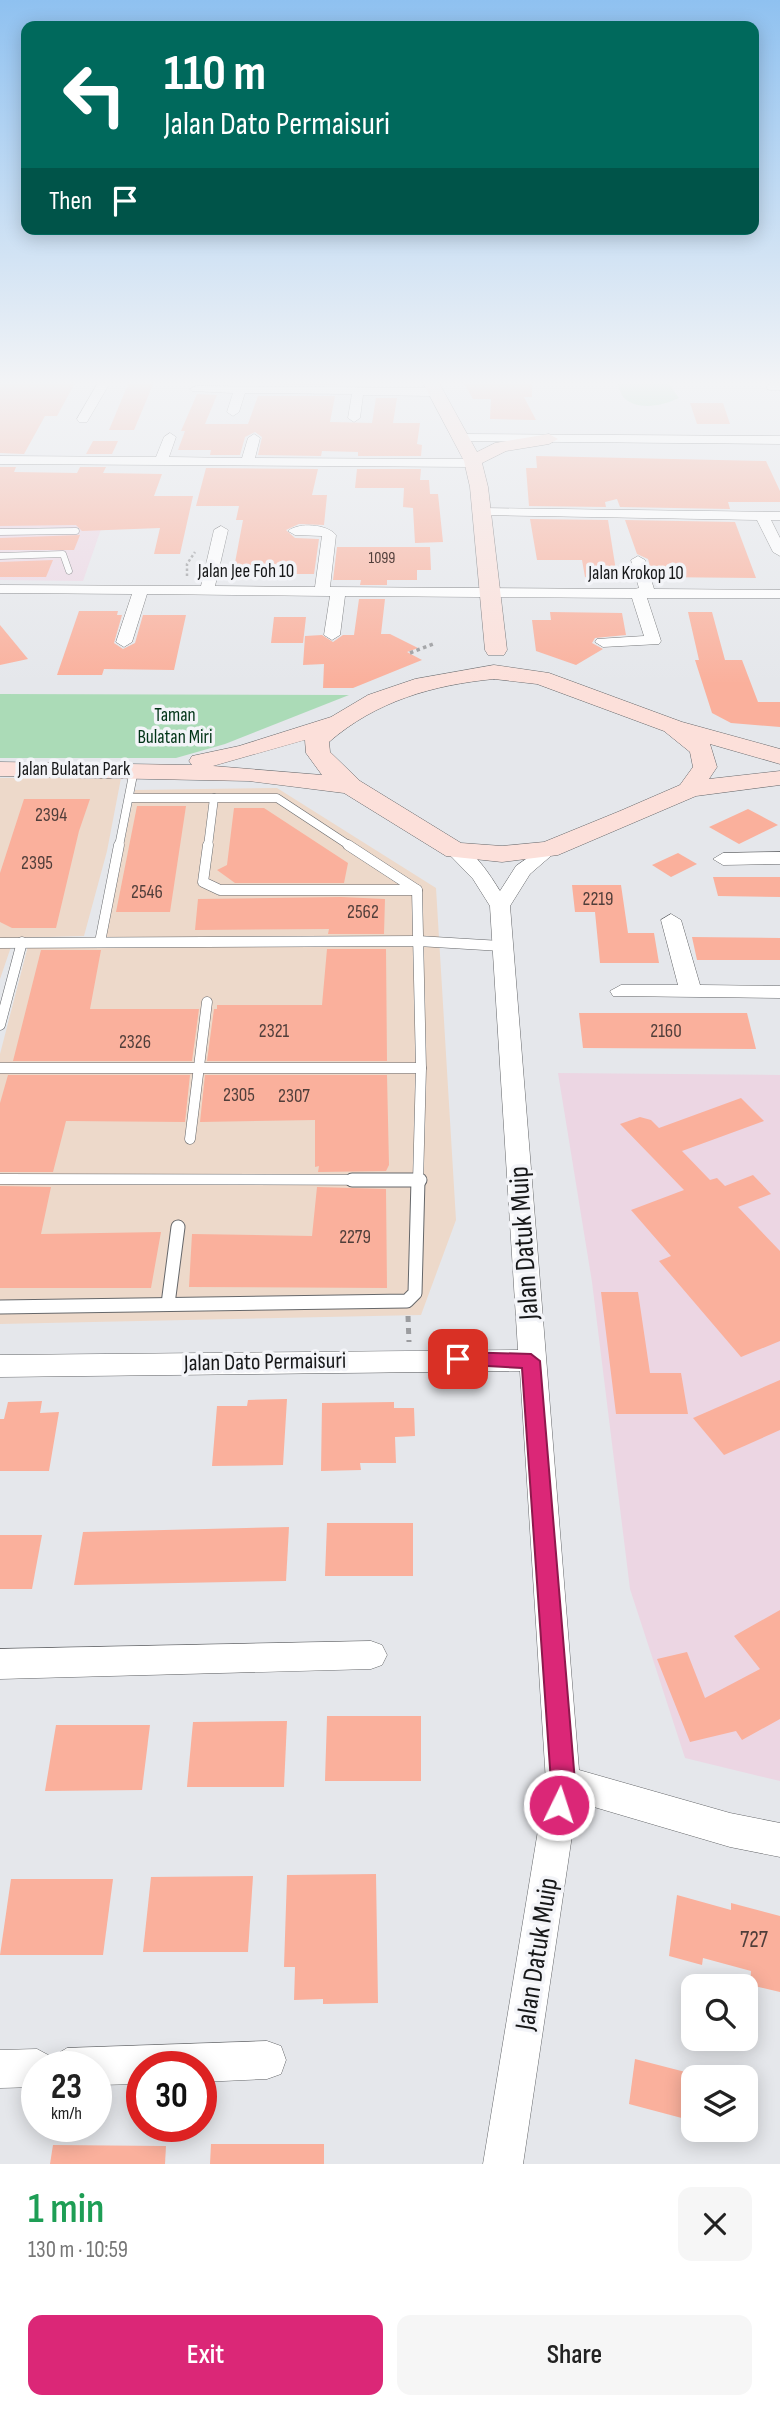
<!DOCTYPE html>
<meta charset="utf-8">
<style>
:root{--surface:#fff;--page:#f6f6f6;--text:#222;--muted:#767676;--accent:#db2777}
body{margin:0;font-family:"Sofia Sans Condensed",sans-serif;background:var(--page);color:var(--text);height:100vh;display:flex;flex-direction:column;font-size:26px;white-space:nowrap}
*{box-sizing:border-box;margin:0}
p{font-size:23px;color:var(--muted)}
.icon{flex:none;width:38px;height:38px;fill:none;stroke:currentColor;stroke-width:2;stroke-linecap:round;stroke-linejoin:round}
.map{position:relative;height:2164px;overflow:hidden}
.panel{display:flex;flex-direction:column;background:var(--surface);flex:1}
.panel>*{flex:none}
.top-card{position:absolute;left:21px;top:21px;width:738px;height:214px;border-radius:14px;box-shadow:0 4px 18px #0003;background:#00695c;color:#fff;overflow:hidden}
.tools{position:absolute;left:681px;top:1974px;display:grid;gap:14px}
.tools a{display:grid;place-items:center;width:77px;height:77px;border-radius:14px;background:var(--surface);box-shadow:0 4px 18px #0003;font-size:35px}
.speed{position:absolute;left:21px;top:2051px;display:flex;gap:14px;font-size:35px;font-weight:700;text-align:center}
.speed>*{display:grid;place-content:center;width:91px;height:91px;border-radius:50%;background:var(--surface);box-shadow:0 4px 18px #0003;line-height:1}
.speed small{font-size:18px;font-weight:400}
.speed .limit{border:10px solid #d22;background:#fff;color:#111}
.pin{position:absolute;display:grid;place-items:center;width:60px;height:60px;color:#fff;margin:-30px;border-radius:14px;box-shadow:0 4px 10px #0006}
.me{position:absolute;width:77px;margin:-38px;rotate:4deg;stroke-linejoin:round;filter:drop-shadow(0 0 5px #0008)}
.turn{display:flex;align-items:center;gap:24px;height:147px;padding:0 28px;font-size:32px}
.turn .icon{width:91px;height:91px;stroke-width:2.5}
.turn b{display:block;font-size:49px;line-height:60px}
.then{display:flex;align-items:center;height:66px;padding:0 28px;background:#0003;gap:14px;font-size:26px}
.round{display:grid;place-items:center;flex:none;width:74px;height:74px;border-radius:14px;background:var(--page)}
.head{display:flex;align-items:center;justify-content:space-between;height:119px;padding:0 28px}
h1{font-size:42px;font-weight:600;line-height:52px;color:#1e9e55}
.cta{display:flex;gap:14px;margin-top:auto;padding:14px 28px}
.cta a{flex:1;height:80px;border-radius:14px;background:var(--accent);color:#fff;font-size:28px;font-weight:600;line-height:80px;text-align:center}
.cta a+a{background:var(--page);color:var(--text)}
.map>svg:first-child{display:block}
.commercial{fill:#edd9ca}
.education{fill:#ecd6e3}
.green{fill:#abdbb7}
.building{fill:#fab09c}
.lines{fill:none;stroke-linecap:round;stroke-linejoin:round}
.lane-far3-casing{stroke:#65676a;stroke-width:7}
.lane-far2-casing{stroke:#65676a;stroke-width:9}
.lane-far1-casing{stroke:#65676a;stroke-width:11}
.lane-casing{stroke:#65676a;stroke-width:15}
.street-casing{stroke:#65676a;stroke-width:1}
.secondary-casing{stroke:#65676a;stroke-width:1}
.path-far2{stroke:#9b9c9f;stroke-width:2.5;stroke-dasharray:2.5 2.5;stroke-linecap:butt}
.path-far1{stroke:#9b9c9f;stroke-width:3.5;stroke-dasharray:3.5 3.5;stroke-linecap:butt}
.path{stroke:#9b9c9f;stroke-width:5;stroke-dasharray:6 6;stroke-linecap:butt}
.lane-far3{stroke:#fff;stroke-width:6}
.lane-far2{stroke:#fff;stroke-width:8}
.lane-far1{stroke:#fff;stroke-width:10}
.lane{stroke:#fff;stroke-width:13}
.street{fill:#fff;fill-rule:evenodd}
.secondary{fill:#fce0da;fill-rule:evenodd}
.route{fill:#db2777;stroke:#8e194d;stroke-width:2}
.labels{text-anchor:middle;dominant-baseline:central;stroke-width:7;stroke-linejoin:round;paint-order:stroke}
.far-number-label{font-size:16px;fill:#503e3a}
.far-street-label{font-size:19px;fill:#171819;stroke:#f3f4f8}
.far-park-label{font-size:19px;fill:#003316;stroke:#f3f4f8}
.number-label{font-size:19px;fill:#503e3a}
.street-label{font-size:23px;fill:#171819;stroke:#f3f4f8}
.near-number-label{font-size:23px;fill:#503e3a}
.near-street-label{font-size:28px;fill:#171819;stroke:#f3f4f8}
</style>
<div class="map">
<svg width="780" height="2164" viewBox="0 0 780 2164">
<rect width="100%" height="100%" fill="#e5e7eb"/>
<g class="commercial">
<path d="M0,778H121L107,851L84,936L14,938L0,979Z"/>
<path d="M277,788L436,888L456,1220L421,1315L0,1324V1054L28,946L103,944L135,790Z"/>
</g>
<g class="education">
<path d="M0,508L108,509L83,581L0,580Z"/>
<path d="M558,1073L780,1075V1781L685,1758L630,1589L592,1282Z"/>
</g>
<g class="green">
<path d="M617,381H667L679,398C661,406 639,411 624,398C621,395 618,385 617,381Z"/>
<path d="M0,694L349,695L225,744L176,758H0Z"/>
</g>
<g class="building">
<path d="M0,381H76L57,416H45L24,454L0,453Z"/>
<path d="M263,381H339L338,385L262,384Z"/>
<path d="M463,381H532V397H524L536,420L490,419L491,399H473Z"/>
<path d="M129,382H154L134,430H109Z"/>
<path d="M197,394L217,395L205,424H248L258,396H335L330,422L372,423L376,398H397L393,423H420L417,444L422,445L421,456H358V452L322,451L321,456L258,455L262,437L255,432L245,437L240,455H210L211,450H178L185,431H181Z"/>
<path d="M690,403H723L730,424H697Z"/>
<path d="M93,441H118L112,454H86Z"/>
<path d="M536,456L766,461L780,491V502H728L730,509L620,507L617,499L605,502L606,507L529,506L526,468H537Z"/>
<path d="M0,467H16L14,472L77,473L80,467H106L103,473L162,474L154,496H193L180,554H154L160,528L82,531L76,525L0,526Z"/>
<path d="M206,468L318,469L312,495H327L324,525L299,524L286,530L295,538L319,539L314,574H275L276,569L234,568L243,520H236L239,506H196Z"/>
<path d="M357,469H421L420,480H429L430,494H438L443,542L415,543L413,508L403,507L404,488H355Z"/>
<path d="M530,519L608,520L617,577H585L582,560H537Z"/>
<path d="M625,520L735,522L756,578L653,577L648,559L637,554Z"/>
<path d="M80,535L74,550H0V538Z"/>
<path d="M337,547H430L431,570H417V580H387V585H360L361,580H333Z"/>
<path d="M53,560L46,577H0V562Z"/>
<path d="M359,599H385L381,634H390L418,648L407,652L422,660L353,688H323L324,664L303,665L305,636L322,635L333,642L343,635H354Z"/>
<path d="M79,611H118L117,615H122L114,643L123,649L135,643L143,615H186L174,670L104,669L102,675H57Z"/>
<path d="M550,612L622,613L626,635L595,638L592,643L603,649L576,665L536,651L532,620H551Z"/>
<path d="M688,612H712L725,660H742L758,702H780V727L731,723L712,713L695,660H699Z"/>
<path d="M274,617H306L303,643H271Z"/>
<path d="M0,625L28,659L0,665Z"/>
<path d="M24,799H90L79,831L56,928H12L0,922V873Z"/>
<path d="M137,806H186L170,912H116Z"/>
<path d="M234,808H264L348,863L344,883H235L217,870L227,865Z"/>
<path d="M748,809L778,825L739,844L709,827Z"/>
<path d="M678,853L697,864L671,877L652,865Z"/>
<path d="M713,877H780V897L718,896Z"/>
<path d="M572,885H621L628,933H654L659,963H600L595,912H575Z"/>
<path d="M341,897L385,899L384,934H328L329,929L195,930L198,899Z"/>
<path d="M692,937L780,938V960H697Z"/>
<path d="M327,949H386L387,1061H207L214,1009H217V1005H322Z"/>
<path d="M41,950H101L90,1009H199L192,1061H13Z"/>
<path d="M579,1013H747L756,1049L583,1048Z"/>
<path d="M8,1075H190L185,1122L66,1121L53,1172H0V1103Z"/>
<path d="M205,1075H387L389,1165L386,1171L318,1172L319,1166L315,1167V1120L200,1122Z"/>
<path d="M741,1098L764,1121L682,1151L710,1180L717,1178L725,1186L753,1175L771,1194L738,1207L780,1251V1341L741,1357L659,1261L671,1256L631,1210L684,1190L620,1124L640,1117L651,1120L659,1128Z"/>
<path d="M0,1186L51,1187L41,1234L161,1232L151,1288H0Z"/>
<path d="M317,1187L386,1189L387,1288L189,1287L192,1234L312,1236Z"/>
<path d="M601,1292H638L650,1373H681L688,1414H616Z"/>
<path d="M780,1380V1430L724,1455L693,1418Z"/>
<path d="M287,1399L283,1465L212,1466L217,1406H247L248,1400Z"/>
<path d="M42,1401L40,1413L59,1412L49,1471H0V1419H4L8,1402Z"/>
<path d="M394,1402V1408H414L415,1436L395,1437L396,1463H360L361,1470L321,1471L322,1403Z"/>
<path d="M327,1523H413V1576H325Z"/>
<path d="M289,1527L286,1581L74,1585L83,1532Z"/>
<path d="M0,1535H42L32,1589H0Z"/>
<path d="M780,1610V1719L742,1740L736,1731L690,1742L657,1659L687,1652L705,1698L760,1669L734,1636Z"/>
<path d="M327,1716H421V1781H325Z"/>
<path d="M287,1721L284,1787H187L193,1722Z"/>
<path d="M56,1725H150L142,1790L45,1791Z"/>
<path d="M376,1874L378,2003L323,2004V1999L294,2000L295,1967H284L287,1875Z"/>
<path d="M253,1876L248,1952H143L151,1877Z"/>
<path d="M11,1879H113L103,1955H0Z"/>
<path d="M677,1895L731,1910V1903L780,1916V1992L750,1985L751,1971L703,1958L702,1965L669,1956Z"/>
<path d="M635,2059L693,2074V2121L629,2104Z"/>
<path d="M211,2144H324V2164H210Z"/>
<path d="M53,2145L166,2146L165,2164H50Z"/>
</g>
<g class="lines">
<g class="lane-far3-casing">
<g id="lane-far3">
<path d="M770,387H780"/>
<path d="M0,532L76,531"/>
<path d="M0,556L63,554L69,571"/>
</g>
</g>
<g class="lane-far2-casing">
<g id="lane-far2">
<path d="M130,798H277L350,846"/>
<path d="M119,846L134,770"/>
<path d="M208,846L214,798"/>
</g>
</g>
<g class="lane-far1-casing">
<g id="lane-far1">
<path d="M208,845L203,882L220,890H417"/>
<path d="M348,845L417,890L421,1068L418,1182"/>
<path d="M100,942L119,845"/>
<path d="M0,943L418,941L501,946"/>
<path d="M0,1025L22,942"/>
<path d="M0,1068H421"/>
<path d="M190,1139L207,1002"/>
<path d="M0,1179L420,1180"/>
</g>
</g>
<g class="lane-casing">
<g id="lane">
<path d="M352,1180H420"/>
<path d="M168,1304L178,1227"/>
<path d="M0,1307L407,1301L415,1293L418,1180"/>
</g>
</g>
<g class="street-casing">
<g id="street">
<path d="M99,381H111L87,422H79L77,419Z"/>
<path d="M196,386L435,388L441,392L435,396L363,395L360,418L354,422L348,418L352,394L245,393L239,412L233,416L227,412L233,393L192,391L190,389Z"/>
<path d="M170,433L176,437L169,457L242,458L248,438L254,434L260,438L255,458L473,459L479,463L473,467L0,464V456L156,457L164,437Z"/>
<path d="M462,434L780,436V444L458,441V435Z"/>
<path d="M482,508L780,512V520H771L780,538V556L773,552L757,520L477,515V509Z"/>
<path d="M221,526L228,530L215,586L315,587L322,536L295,535L288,531C299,522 327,524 336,535L330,587L634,589L639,588L631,560L638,556L645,560L654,589L780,590V598H647L661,641L659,644L603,647L595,642L597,639L644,636L632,598L345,596L340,635L332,640L324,635L330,596L147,594L132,642L124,647L116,642L132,594L0,593V585L201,586L214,530Z"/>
<path d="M549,843L559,849L530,874L510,906L579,1770L730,1813L780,1823V1857L730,1847L577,1802L523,2164H483L546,1782L520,1371L0,1377V1355L518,1350L490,906L473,879L445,850L455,844C474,849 490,875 500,891L516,866Z"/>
<path d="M780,852V864L723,865L713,859L723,853Z"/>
<path d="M671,914L681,920L700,985L780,986V998L613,996L610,991L621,985H678L661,920Z"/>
<path d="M371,1641L382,1645L387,1655L382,1665L371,1669L0,1679V1649Z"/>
<path d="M267,2041L281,2046L286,2060L281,2074L267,2079L201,2082V2067H142V2084L96,2085V2067H37V2087L0,2088V2050L37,2049L52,2057L67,2048Z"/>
</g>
</g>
<g class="secondary-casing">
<g id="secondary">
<path d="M422,381H438L477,452L495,443L549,434L558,439L549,444L506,451L482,463L488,487L507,650L504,655H488L485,650L470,487L464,461Z"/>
<path d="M494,665L549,673L682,722L780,749V764L710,744L717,767L709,779L780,771V785L696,796L558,855L502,862L446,856L344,793L249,781L0,776V762L192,765L189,761L192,756L239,746L331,717L368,695L415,679ZM494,679L537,684L664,731L690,752L693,767L680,785L620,811L544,842L502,846L461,843L360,781L330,752L329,742C376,701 433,685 494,679ZM305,740L306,753L322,775L213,766Z"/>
</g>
</g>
<path class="path-far2" d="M187,576V564L195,552"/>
<path class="path-far1" d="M410,653L433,644"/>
<path class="path" d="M408,1316L409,1342"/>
<use href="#lane-far3" class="lane-far3"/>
<use href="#lane-far2" class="lane-far2"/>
<use href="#lane-far1" class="lane-far1"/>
<use href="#lane" class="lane"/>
<use href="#street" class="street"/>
<use href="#secondary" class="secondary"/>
</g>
<linearGradient id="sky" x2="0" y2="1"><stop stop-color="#8fc1f0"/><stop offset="0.56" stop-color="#f3f4f6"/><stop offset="1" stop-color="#f3f4f6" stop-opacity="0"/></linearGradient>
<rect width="780" height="684" fill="url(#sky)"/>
<path class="route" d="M458,1352L531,1354L540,1361L575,1782L568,1813L559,1816L551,1813L547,1805L551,1782L522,1368L451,1364L448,1359L451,1354Z"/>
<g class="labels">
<g class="far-number-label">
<text x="382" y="558">1099</text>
</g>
<g class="far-street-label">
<text x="246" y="571">Jalan Jee Foh 10</text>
<text x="636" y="573">Jalan Krokop 10</text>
<text x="74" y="769">Jalan Bulatan Park</text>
</g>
<g class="far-park-label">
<text x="175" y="715">Taman<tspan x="175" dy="22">Bulatan Miri</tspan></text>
</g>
<g class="number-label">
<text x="51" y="815">2394</text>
<text x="37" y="863">2395</text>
<text x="147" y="892">2546</text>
<text x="598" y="899">2219</text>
<text x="363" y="912">2562</text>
<text x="274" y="1031">2321</text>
<text x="666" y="1031">2160</text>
<text x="135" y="1042">2326</text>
<text x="239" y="1095">2305</text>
<text x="294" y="1096">2307</text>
<text x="355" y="1237">2279</text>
</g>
<g class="street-label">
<text transform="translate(265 1362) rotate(-1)">Jalan Dato Permaisuri</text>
</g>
<g class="near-number-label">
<text x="754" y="1940">727</text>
</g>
<g class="near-street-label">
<text transform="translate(524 1243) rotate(-94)">Jalan Datuk Muip</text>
<text transform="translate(537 1954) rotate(-81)">Jalan Datuk Muip</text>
</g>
</g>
</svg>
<div class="tools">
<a><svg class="icon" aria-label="search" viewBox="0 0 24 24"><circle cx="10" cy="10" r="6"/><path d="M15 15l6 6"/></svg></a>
<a><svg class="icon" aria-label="layers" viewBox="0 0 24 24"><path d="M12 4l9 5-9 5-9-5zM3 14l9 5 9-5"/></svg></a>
</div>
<div class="speed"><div>23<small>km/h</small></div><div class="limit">30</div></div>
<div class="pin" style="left:458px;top:1359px;background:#d93025"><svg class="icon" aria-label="arrive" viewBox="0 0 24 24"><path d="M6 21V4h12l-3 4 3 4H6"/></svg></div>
<svg class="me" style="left:559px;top:1805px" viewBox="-20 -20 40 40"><circle r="17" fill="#db2777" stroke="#fff" stroke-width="3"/><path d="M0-11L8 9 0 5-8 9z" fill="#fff"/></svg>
<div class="top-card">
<div class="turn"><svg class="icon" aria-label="left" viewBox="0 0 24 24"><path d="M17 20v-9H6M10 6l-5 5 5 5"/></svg><div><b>110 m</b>Jalan Dato Permaisuri</div></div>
<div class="then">Then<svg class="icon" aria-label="arrive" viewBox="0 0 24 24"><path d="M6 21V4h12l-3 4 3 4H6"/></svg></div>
</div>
</div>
<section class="panel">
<div class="head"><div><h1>1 min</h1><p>130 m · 10:59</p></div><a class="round"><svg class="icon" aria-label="close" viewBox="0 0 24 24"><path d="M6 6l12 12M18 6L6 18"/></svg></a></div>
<div class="cta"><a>Exit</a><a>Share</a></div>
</section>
